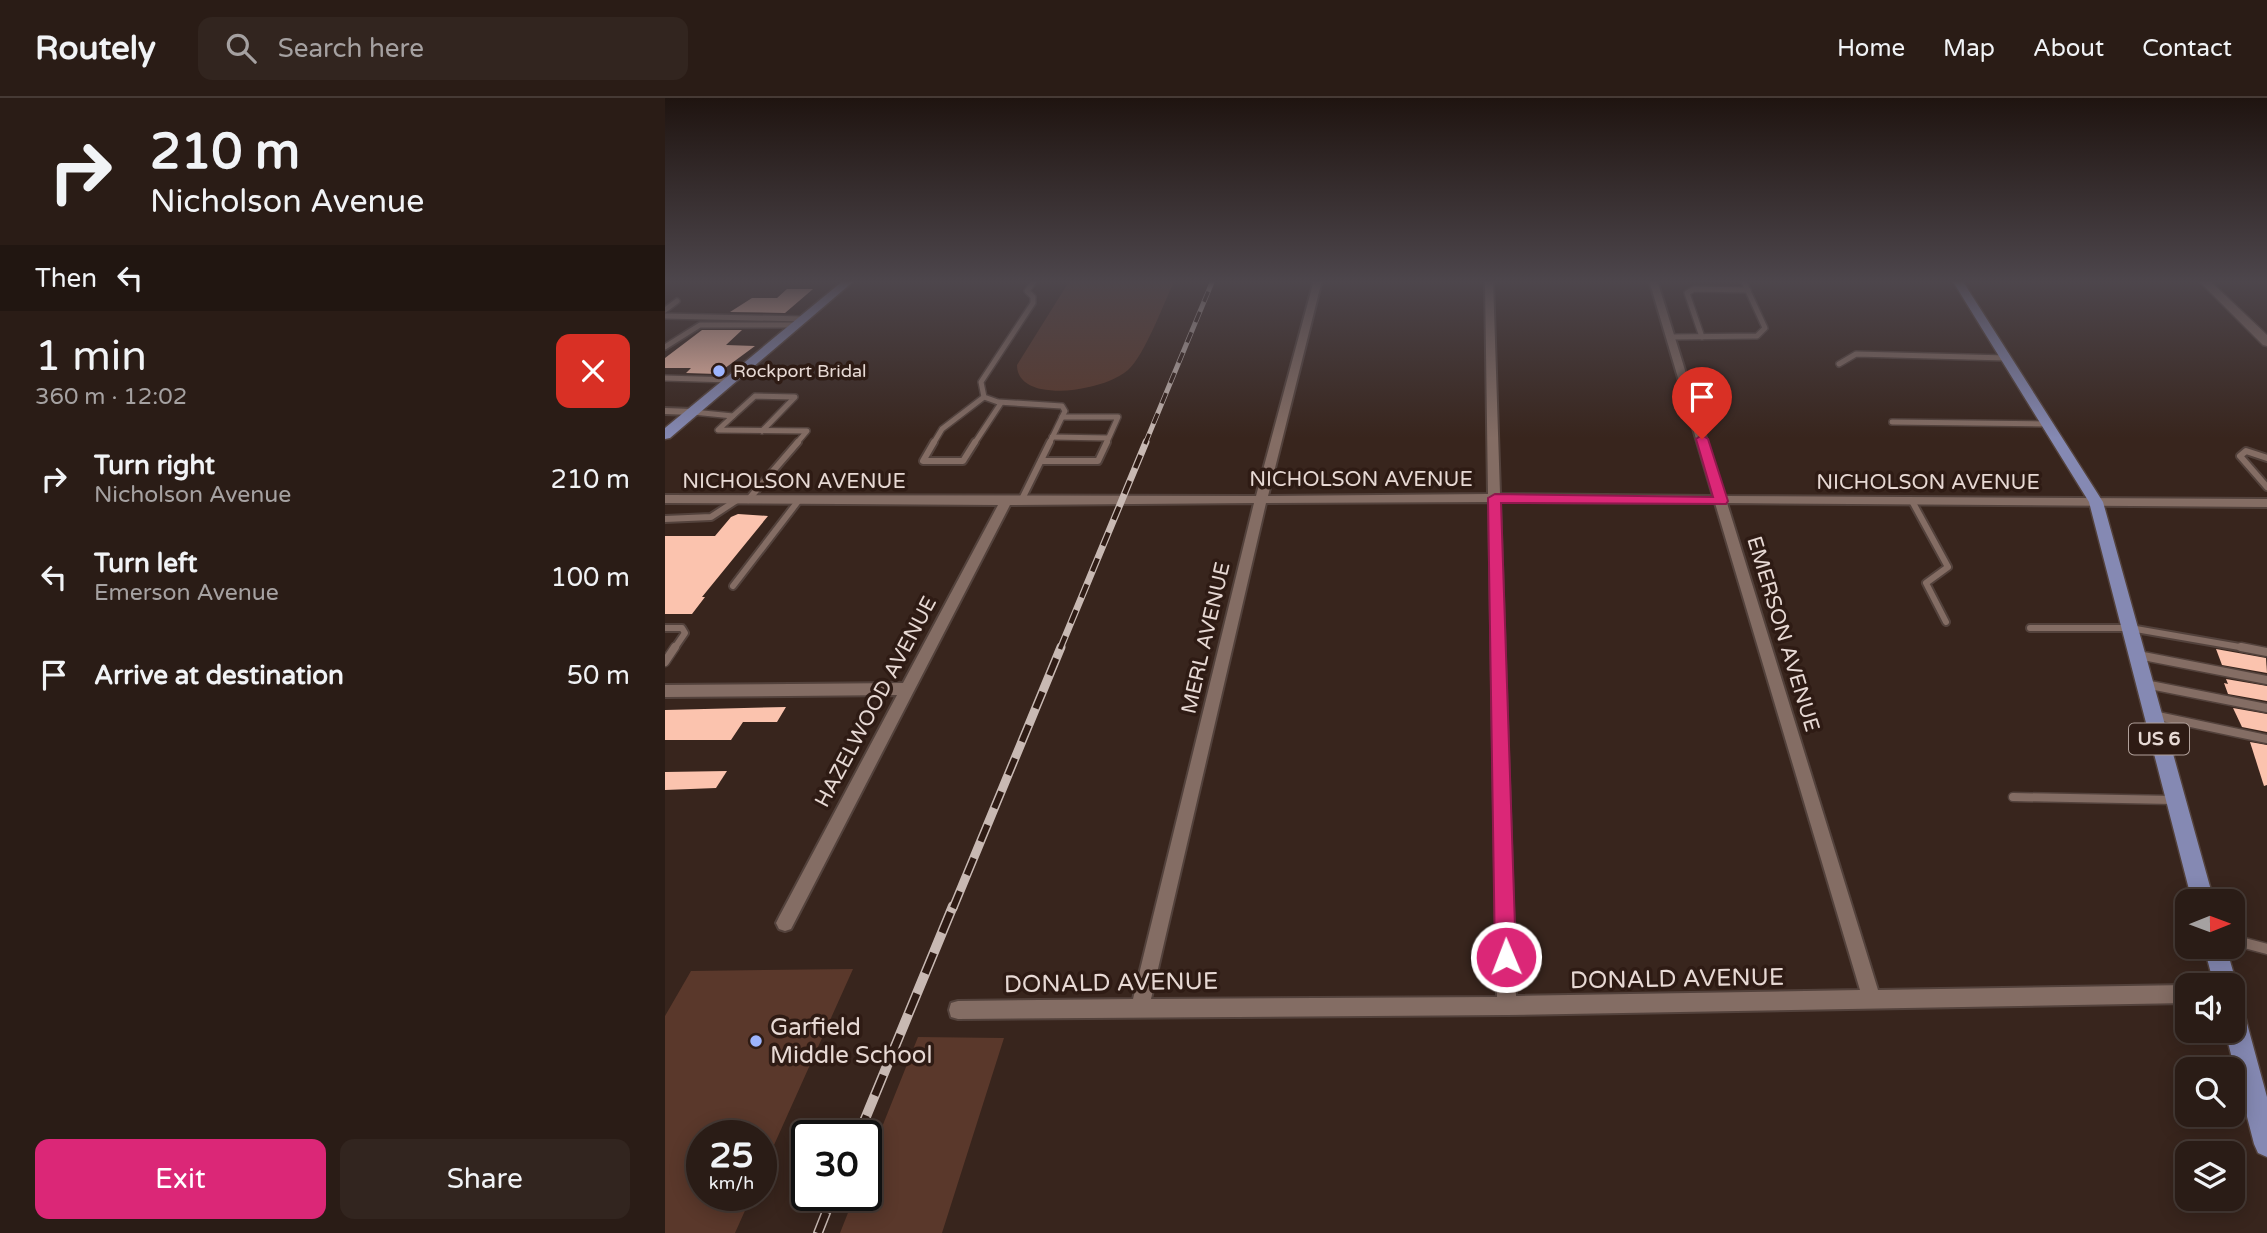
<!DOCTYPE html>
<meta charset="utf-8">
<style>
:root{--surface:#2a1c16;--page:#32251f;--text:#f1f3f6;--muted:#a5a1a1;--line:#463a35;--accent:#db2777}
body{margin:0;font-family:"Varela Round",sans-serif;background:var(--page);color:var(--text);height:100vh;display:flex;flex-direction:column;font-size:26px;white-space:nowrap}
*{box-sizing:border-box;margin:0}
p{font-size:23px;color:var(--muted)}
.icon{flex:none;width:38px;height:38px;fill:none;stroke:currentColor;stroke-width:2;stroke-linecap:round;stroke-linejoin:round}
.map{position:relative;flex:1;overflow:hidden}
.details{display:flex;flex-direction:column;background:var(--surface);width:665px}
.details>*{flex:none}
.hud{background:#2a1c16;color:var(--text);overflow:hidden}
.needle{width:46px;rotate:89deg}
.controls{position:absolute;left:1510px;top:791px;display:grid;gap:14px}
.controls a{display:grid;place-items:center;width:70px;height:70px;border-radius:14px;background:var(--surface);box-shadow:0 4px 18px #0003,0 0 0 2px var(--line);font-size:35px}
.speed{position:absolute;left:21px;top:1022px;display:flex;gap:14px;font-size:35px;font-weight:700;text-align:center}
.speed>*{display:grid;place-content:center;width:91px;height:91px;border-radius:50%;background:var(--surface);box-shadow:0 4px 18px #0003,0 0 0 2px var(--line);line-height:1}
.speed small{font-size:18px;font-weight:400}
.speed .limit{border:4px solid #111;border-radius:10px;background:#fff;color:#111}
.pin{position:absolute;display:grid;place-items:center;width:60px;height:60px;color:#fff;margin:-72px -30px;border-radius:50% 50% 50% 0;rotate:-45deg;box-shadow:0 0 7px #0007}
.pin .icon{rotate:45deg}
.me{position:absolute;width:77px;margin:-38px;rotate:359deg;stroke-linejoin:round;filter:drop-shadow(0 0 5px #0008)}
.turn{display:flex;align-items:center;gap:24px;height:147px;padding:0 35px;font-size:32px}
.turn .icon{width:91px;height:91px;stroke-width:2.5}
.turn b{display:block;font-size:49px;line-height:60px}
.then{display:flex;align-items:center;height:66px;padding:0 35px;background:#0003;gap:14px;font-size:26px}
.round{display:grid;place-items:center;flex:none;width:74px;height:74px;border-radius:14px;background:var(--page)}
.overview{display:flex;align-items:center;justify-content:space-between;height:119px;padding:0 35px}
h1{font-size:42px;font-weight:600;line-height:52px}
.primary-button{display:flex;gap:14px;margin-top:auto;padding:14px 35px}
.primary-button a{flex:1;height:80px;border-radius:14px;background:var(--accent);color:#fff;font-size:28px;font-weight:600;line-height:80px;text-align:center}
.primary-button a+a{background:var(--page);color:var(--text)}
ul{padding:0;list-style:none}
li{display:flex;align-items:center;gap:21px;height:98px;padding:0 35px}
li div{flex:1}
li b{display:block;font-size:26px}
li em{font-style:normal}
header{display:flex;align-items:center;gap:42px;box-sizing:border-box;height:98px;padding:0 35px;background:var(--surface);border-bottom:2px solid var(--line)}
header strong{font-size:33px}
nav{display:flex;gap:38px;margin-inline-start:auto;font-size:24px}
.search{width:490px;height:63px;background:var(--page);display:flex;align-items:center;gap:18px;box-sizing:border-box;padding:0 24px;border-radius:14px;color:var(--muted);font-size:26px}
main{display:flex;flex:1;min-height:0}
.map>svg:first-child{display:block}
.green{fill:#5a382b}
.building{fill:#fbc3ae}
.lines{fill:none;stroke-linecap:round;stroke-linejoin:round}
.lane-far3-casing{stroke:#53423c;stroke-width:8}
.lane-far2-casing{stroke:#53423c;stroke-width:10}
.lane-far1-casing{stroke:#53423c;stroke-width:11}
.lane-casing{stroke:#53423c;stroke-width:13}
.street-casing{stroke:#53423c;stroke-width:4}
.secondary-casing{stroke:#53423c;stroke-width:3}
.primary-casing{stroke:#53423c;stroke-width:3}
.lane-far3{stroke:#846d64;stroke-width:5}
.lane-far2{stroke:#846d64;stroke-width:6}
.lane-far1{stroke:#846d64;stroke-width:8}
.lane{stroke:#846d64;stroke-width:10}
.street{fill:#846d64;fill-rule:evenodd}
.secondary{fill:#846d64;fill-rule:evenodd}
.primary{fill:#8589b3;fill-rule:evenodd}
.rail-far3-casing{stroke:#c8b9b3;stroke-width:5}
.rail-far2-casing{stroke:#c8b9b3;stroke-width:7}
.rail-far1-casing{stroke:#c8b9b3;stroke-width:9}
.rail-casing{stroke:#c8b9b3;stroke-width:10}
.rail-far3{stroke:#2e1b14;stroke-width:3.5;stroke-dasharray:11;stroke-linecap:butt}
.rail-far2{stroke:#2e1b14;stroke-width:4.5;stroke-dasharray:14;stroke-linecap:butt}
.rail-far1{stroke:#2e1b14;stroke-width:6;stroke-dasharray:18;stroke-linecap:butt}
.rail{stroke:#2e1b14;stroke-width:7;stroke-dasharray:22;stroke-linecap:butt}
.route{fill:#db2777;stroke:#8e194d;stroke-width:2}
.poi-dot{fill:#9db4fd;stroke:#2e1b14;stroke-width:2.5}
.labels{text-anchor:middle;dominant-baseline:central;stroke-width:7;stroke-linejoin:round;paint-order:stroke}
.far-poi-label{font-size:18px;fill:#e7d9d4;stroke:#2e1b14;text-anchor:start}
.shield{fill:#2e1b14;stroke:#b0a09a;stroke-width:2}
.shield-label{font-size:19px;font-weight:bold;fill:#e7d9d4}
.street-label{font-size:21px;fill:#e7d9d4;stroke:#2e1b14}
.near-street-label{font-size:24px;fill:#e7d9d4;stroke:#2e1b14}
.near-poi-label{font-size:24px;fill:#e7d9d4;stroke:#2e1b14;text-anchor:start}
</style>
<header>
<strong>Routely</strong>
<div class="search"><svg class="icon" aria-label="search" viewBox="0 0 24 24"><circle cx="10" cy="10" r="6"/><path d="M15 15l6 6"/></svg>Search here</div>
<nav><a>Home</a><a>Map</a><a>About</a><a>Contact</a></nav>
</header>
<main>
<section class="details">
<div class="hud">
<div class="turn"><svg class="icon" aria-label="right" viewBox="0 0 24 24"><path d="M7 20v-9h11M14 6l5 5-5 5"/></svg><div><b>210 m</b>Nicholson Avenue</div></div>
<div class="then">Then<svg class="icon" aria-label="left" viewBox="0 0 24 24"><path d="M17 20v-9H6M10 6l-5 5 5 5"/></svg></div>
</div>
<div class="overview"><div><h1>1 min</h1><p>360 m · 12:02</p></div><a class="round" style="background:#d93025;color:#fff"><svg class="icon" aria-label="close" viewBox="0 0 24 24"><path d="M6 6l12 12M18 6L6 18"/></svg></a></div>
<ul>
<li><svg class="icon" aria-label="right" viewBox="0 0 24 24"><path d="M7 20v-9h11M14 6l5 5-5 5"/></svg><div><b>Turn right</b><p>Nicholson Avenue</p></div><em>210 m</em></li>
<li><svg class="icon" aria-label="left" viewBox="0 0 24 24"><path d="M17 20v-9H6M10 6l-5 5 5 5"/></svg><div><b>Turn left</b><p>Emerson Avenue</p></div><em>100 m</em></li>
<li><svg class="icon" aria-label="arrive" viewBox="0 0 24 24"><path d="M6 21V4h12l-3 4 3 4H6"/></svg><div><b>Arrive at destination</b></div><em>50 m</em></li>
</ul>
<div class="primary-button"><a>Exit</a><a>Share</a></div>
</section>
<div class="map">
<svg width="1602" height="1135" viewBox="0 0 1602 1135">
<rect width="100%" height="100%" fill="#38251d"/>
<g class="green">
<path d="M405,182H510C499,204 480,257 463,272C452,281 438,286 424,289C408,293 392,294 376,291C363,288 352,281 352,267Z"/>
<path d="M188,871L96,1076V1038H37V1097H87L70,1135H0V918L26,873Z"/>
<path d="M253,939L339,940L277,1135H175L190,1097H201V1069Z"/>
</g>
<g class="building">
<path d="M122,191H148L120,215L65,214L87,200H112Z"/>
<path d="M37,232H77L61,247L90,248L52,276L21,275L26,270H0V260Z"/>
<path d="M73,416L103,418L37,499H40L27,516H0V438H50L66,419Z"/>
<path d="M1551,551L1601,560L1602,575L1557,567Z"/>
<path d="M1561,581L1602,588V603L1563,596L1559,585L1563,586Z"/>
<path d="M121,609L112,624H78L66,642H0V612Z"/>
<path d="M1568,610L1602,616V634L1577,629Z"/>
<path d="M1585,644L1602,647V687L1599,688Z"/>
<path d="M62,673L51,690L0,692V674Z"/>
</g>
<g class="lines">
<g class="lane-far3-casing">
<g id="lane-far3">
<path d="M370,182L362,193L368,199V205L316,284L319,299L333,304L397,308L400,313L384,346"/>
<path d="M0,212L12,203"/>
<path d="M0,218L138,221"/>
<path d="M1006,239L1092,238L1100,230L1078,182"/>
<path d="M1037,239L1022,195L1029,191L1083,192"/>
<path d="M0,249L35,227H130"/>
<path d="M1174,266L1191,256L1341,260"/>
<path d="M0,280L66,282"/>
<path d="M28,314L68,318L53,332L142,333L131,346"/>
<path d="M68,318L90,298L130,299L97,333"/>
<path d="M397,319H453L441,346"/>
<path d="M1227,324L1383,326"/>
<path d="M387,339L443,340"/>
<path d="M268,346L277,331L319,299"/>
<path d="M309,346L336,305"/>
</g>
</g>
<g class="lane-far2-casing">
<g id="lane-far2">
<path d="M269,344L258,363H298L310,344"/>
<path d="M1602,360L1581,353L1575,358L1602,389"/>
<path d="M376,363H433L442,344"/>
<path d="M83,402L133,344"/>
<path d="M356,403L385,344"/>
<path d="M1247,403L1283,469L1261,485L1281,524"/>
<path d="M0,421L46,419L72,402"/>
<path d="M68,488L134,402"/>
<path d="M0,530H17L20,535L9,551"/>
<path d="M1365,530H1465L1586,551"/>
</g>
</g>
<g class="lane-far1-casing">
<g id="lane-far1">
<path d="M1576,549L1602,554"/>
<path d="M1473,557L1602,582"/>
<path d="M0,564L10,549"/>
<path d="M1480,586L1602,610"/>
<path d="M1488,617L1602,641"/>
<path d="M1348,699L1508,702"/>
</g>
</g>
<g class="lane-casing">
<path id="lane" d="M1568,842L1602,851"/>
</g>
<g class="street-casing">
<g id="street">
<path d="M649,182H657L603,398L823,396L820,182H828L835,396L1048,398L984,182H992L1059,398L1602,401V409L1062,405L1213,892L1522,887V905L842,917L293,921L286,919L284,912L286,905L293,903L468,901L589,405L345,407L126,831L120,833L114,831L111,825L114,819L232,597L0,599V587L238,585L333,407L0,405V397L591,398ZM824,404L832,899L486,901L601,405ZM835,404L1050,405L1195,892L851,898Z"/>
<path d="M0,310L27,311L32,314L27,317L0,316Z"/>
</g>
</g>
<g class="secondary-casing">
<path id="secondary" d="M1533,182H1544L1602,237V248L1598,247Z"/>
</g>
<g class="primary-casing">
<g id="primary">
<path d="M179,182H190L5,340L0,341V330Z"/>
<path d="M1287,182H1297L1438,404L1549,803H1527L1424,404Z"/>
<path d="M1539,849H1561L1572,887L1568,895V887H1549Z"/>
<path d="M1568,906L1576,910L1580,918L1602,999V1059L1593,1055L1589,1046L1560,933H1568Z"/>
</g>
</g>
<use href="#lane-far3" class="lane-far3"/>
<use href="#lane-far2" class="lane-far2"/>
<use href="#lane-far1" class="lane-far1"/>
<use href="#lane" class="lane"/>
<use href="#street" class="street"/>
<use href="#secondary" class="secondary"/>
<use href="#primary" class="primary"/>
<g class="rail-far3-casing">
<path id="rail-far3" d="M480,346L548,182"/>
</g>
<g class="rail-far2-casing">
<path id="rail-far2" d="M395,551L481,344"/>
</g>
<g class="rail-far1-casing">
<path id="rail-far1" d="M288,810L396,549"/>
</g>
<g class="rail-casing">
<g id="rail">
<path d="M193,1038L288,808"/>
<path d="M153,1135L168,1097"/>
</g>
</g>
<use href="#rail-far3" class="rail-far3"/>
<use href="#rail-far2" class="rail-far2"/>
<use href="#rail-far1" class="rail-far1"/>
<use href="#rail" class="rail"/>
</g>
<linearGradient id="sky" x2="0" y2="1"><stop stop-color="#1f1410"/><stop offset="0.54" stop-color="#4d464c"/><stop offset="1" stop-color="#4d464c" stop-opacity="0"/></linearGradient>
<rect width="1602" height="340" fill="url(#sky)"/>
<path class="route" d="M1037,337L1043,341L1063,403L1061,406L836,405L851,859L848,866L841,869L833,866L830,859L823,400L830,396L1048,399L1031,341Z"/>
<g class="poi-dot">
<circle cx="54" cy="273" r="7"/>
<circle cx="91" cy="943" r="7"/>
</g>
<g class="labels">
<g class="far-poi-label">
<text x="68" y="273">Rockport Bridal</text>
</g>
<rect class="shield" x="1464" y="625.5" width="60" height="31" rx="5"/>
<g class="shield-label">
<text x="1494" y="641">US 6</text>
</g>
<g class="street-label">
<text x="696" y="381">NICHOLSON AVENUE</text>
<text x="129" y="383">NICHOLSON AVENUE</text>
<text x="1263" y="384">NICHOLSON AVENUE</text>
<text transform="translate(1118 536) rotate(73)">EMERSON AVENUE</text>
<text transform="translate(541 540) rotate(-77)">MERL AVENUE</text>
<text transform="translate(211 604) rotate(-62)">HAZELWOOD AVENUE</text>
</g>
<g class="near-street-label">
<text transform="translate(1012 881) rotate(-1)">DONALD AVENUE</text>
<text transform="translate(446 885) rotate(-1)">DONALD AVENUE</text>
</g>
<g class="near-poi-label">
<text x="105" y="929">Garfield<tspan x="105" dy="28">Middle School</tspan></text>
</g>
</g>
</svg>
<div class="controls">
<a><svg class="needle" viewBox="-14 -14 28 28"><path d="M0-13l5 13h-10z" fill="#e53935"/><path d="M0 13l5-13h-10z" fill="#a5a1a1"/></svg></a>
<a><svg class="icon" aria-label="sound" viewBox="0 0 24 24"><path d="M4 9h4l5-4v14l-5-4H4zM17 9q2 3 0 6"/></svg></a>
<a><svg class="icon" aria-label="search" viewBox="0 0 24 24"><circle cx="10" cy="10" r="6"/><path d="M15 15l6 6"/></svg></a>
<a><svg class="icon" aria-label="layers" viewBox="0 0 24 24"><path d="M12 4l9 5-9 5-9-5zM3 14l9 5 9-5"/></svg></a>
</div>
<div class="speed"><div>25<small>km/h</small></div><div class="limit">30</div></div>
<div class="pin" style="left:1037px;top:341px;background:#d93025"><svg class="icon" aria-label="arrive" viewBox="0 0 24 24"><path d="M6 21V4h12l-3 4 3 4H6"/></svg></div>
<svg class="me" style="left:841px;top:859px" viewBox="-20 -20 40 40"><circle r="17" fill="#db2777" stroke="#fff" stroke-width="3"/><path d="M0-11L8 9 0 5-8 9z" fill="#fff"/></svg>
</div>
</main>
